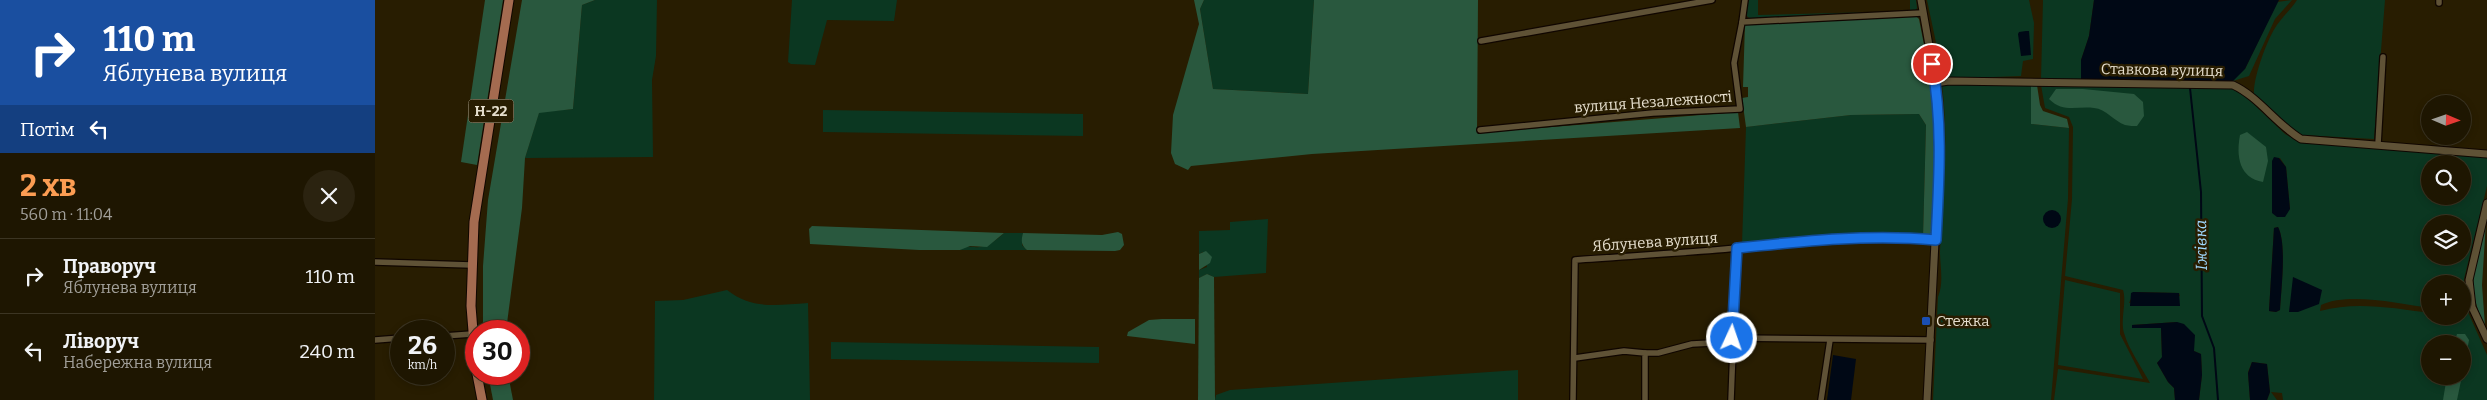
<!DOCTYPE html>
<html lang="uk">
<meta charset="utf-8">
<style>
:root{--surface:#1e1601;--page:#2b2310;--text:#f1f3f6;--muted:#a19f99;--line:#3c3523;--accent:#fc9d53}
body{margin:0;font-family:Bitter,serif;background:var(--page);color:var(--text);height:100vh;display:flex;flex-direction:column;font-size:19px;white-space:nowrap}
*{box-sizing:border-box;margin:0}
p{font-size:16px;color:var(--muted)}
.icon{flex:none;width:28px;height:28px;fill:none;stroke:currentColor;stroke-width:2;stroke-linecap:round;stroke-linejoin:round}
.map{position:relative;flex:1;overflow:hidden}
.side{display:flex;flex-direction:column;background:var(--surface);width:375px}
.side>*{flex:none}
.banner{background:#1a4fa0;color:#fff;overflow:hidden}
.needle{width:32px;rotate:92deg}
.fabs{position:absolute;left:2046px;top:95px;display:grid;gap:10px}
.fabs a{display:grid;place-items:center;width:50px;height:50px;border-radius:50%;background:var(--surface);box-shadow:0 2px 8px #0003,0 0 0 1px var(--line);font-size:25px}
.speed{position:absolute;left:15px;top:320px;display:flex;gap:10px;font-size:25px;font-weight:700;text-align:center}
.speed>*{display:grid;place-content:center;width:65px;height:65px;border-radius:50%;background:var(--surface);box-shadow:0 2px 8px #0003,0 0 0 1px var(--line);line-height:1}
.speed small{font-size:12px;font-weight:400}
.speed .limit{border:8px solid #d22;background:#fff;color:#111}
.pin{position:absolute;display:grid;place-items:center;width:42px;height:42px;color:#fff;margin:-21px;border:2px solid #fff;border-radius:50%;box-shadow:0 1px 5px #0007}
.me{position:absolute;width:55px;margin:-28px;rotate:3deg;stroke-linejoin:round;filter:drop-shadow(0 0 4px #0008)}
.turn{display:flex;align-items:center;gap:18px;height:105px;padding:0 20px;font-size:22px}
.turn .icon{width:65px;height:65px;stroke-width:2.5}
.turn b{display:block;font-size:35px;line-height:42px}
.then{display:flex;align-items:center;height:48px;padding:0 20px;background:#0003;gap:10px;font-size:19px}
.round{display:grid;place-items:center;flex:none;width:52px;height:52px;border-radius:26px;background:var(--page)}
.summary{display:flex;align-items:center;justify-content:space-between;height:85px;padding:0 20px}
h1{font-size:30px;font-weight:700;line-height:38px;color:var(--accent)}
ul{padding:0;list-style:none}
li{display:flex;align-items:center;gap:15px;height:75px;padding:0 20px;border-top:1px solid var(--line)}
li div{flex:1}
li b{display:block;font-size:19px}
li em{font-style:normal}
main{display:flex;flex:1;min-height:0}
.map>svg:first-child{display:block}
.green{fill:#0b3721;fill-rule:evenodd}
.forest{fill:#29583e}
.water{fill:#000815}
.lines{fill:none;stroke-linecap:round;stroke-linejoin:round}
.stream{stroke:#000815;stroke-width:2}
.minor-casing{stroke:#100600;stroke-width:8}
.tertiary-casing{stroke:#100600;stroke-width:9}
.primary-casing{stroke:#100600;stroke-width:11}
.minor{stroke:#5f5236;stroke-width:5.5}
.tertiary{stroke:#5f5236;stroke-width:7}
.primary{stroke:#a46b50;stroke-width:9}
.route-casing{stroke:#114b97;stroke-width:12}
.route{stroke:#1a73e8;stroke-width:9}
.transit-dot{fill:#1a4fb4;stroke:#281d01;stroke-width:2}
.labels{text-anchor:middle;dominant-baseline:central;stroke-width:5;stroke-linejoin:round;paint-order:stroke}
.shield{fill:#281d01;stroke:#aca490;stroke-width:1}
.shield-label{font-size:14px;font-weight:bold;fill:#e5decd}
.street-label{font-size:15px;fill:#e5decd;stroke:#281d01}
.poi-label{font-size:15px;fill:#e5decd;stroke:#281d01;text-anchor:start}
.water-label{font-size:16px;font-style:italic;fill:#a0d9ff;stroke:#281d01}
</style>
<main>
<section class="side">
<div class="banner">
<div class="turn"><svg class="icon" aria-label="right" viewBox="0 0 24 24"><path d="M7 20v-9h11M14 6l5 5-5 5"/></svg><div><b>110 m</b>Яблунева вулиця</div></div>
<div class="then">Потім<svg class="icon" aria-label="left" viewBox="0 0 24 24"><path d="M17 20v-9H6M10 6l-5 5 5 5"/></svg></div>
</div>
<div class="summary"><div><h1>2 хв</h1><p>560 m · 11:04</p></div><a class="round"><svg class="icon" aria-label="close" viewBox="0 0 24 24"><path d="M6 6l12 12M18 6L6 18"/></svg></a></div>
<ul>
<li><svg class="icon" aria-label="right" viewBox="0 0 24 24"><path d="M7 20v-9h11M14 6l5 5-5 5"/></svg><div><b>Праворуч</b><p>Яблунева вулиця</p></div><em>110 m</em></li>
<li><svg class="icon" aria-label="left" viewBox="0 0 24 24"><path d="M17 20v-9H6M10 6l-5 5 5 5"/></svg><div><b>Ліворуч</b><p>Набережна вулиця</p></div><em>240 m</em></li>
</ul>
</section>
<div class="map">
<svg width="2112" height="400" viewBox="0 0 2112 400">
<rect width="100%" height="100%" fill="#281d01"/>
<g class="green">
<path d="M220,0H282L281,56L277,80L278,157L150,158L164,112L198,109L207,5Z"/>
<path d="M417,0H522L519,21L452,20L440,65L416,64L413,62Z"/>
<path d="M829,0H939L933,94L838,89L825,9Z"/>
<path d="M1373,0H1383V15L1535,11V0H1541L1542,8L1540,11L1375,19L1371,15Z"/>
<path d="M1552,0H1654L1659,23L1658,59L1648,61L1646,76L1565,79L1563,52Z"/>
<path d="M1668,0H1719L1714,36L1706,60L1870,69L1902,2L1917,0L1900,19L1874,76L1858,81L1666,79Z"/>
<path d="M1922,0H2010L1999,139L1927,135L1915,128L1879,94C1878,77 1894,33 1905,21C1911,13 1917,8 1922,0Z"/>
<path d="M1575,83L1656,85V124L1694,128L1693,199L1676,400H1558L1563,297C1569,282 1565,267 1565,251C1568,195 1574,140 1567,85Z"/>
<path d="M1666,85L1857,88L1866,92L1910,134L1924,142L2112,157V186L2089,279L2091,307L2088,309V284H2055V308C2025,304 1974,292 1946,305L1945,311C1980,301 2019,308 2055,313V316H2088L2093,312L2112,355V400H1908L1907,393L1896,392L1902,400H1892L1895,392L1892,364L1877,362L1873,372L1875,400H1824L1827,375L1826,354L1819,351L1802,322L1757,325V328H1786L1787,358L1782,363L1793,382L1799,388L1800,400H1679L1683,369L1775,383C1767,368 1754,350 1749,333C1745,319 1752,303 1748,290L1690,276L1697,199L1698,127L1694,117L1670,108ZM1900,158H1905L1911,167L1915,209L1897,213ZM2055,164H2088V196H2055ZM2055,224H2088V256H2055ZM1903,227C1912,244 1906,289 1905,310L1901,312L1894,311L1899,228ZM1759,292L1804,293L1805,296L1754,303ZM2055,344H2088V376H2055Z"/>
<path d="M448,110L708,114V136L448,132Z"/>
<path d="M1544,114L1551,125L1548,237L1505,234L1367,244L1371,127L1476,115Z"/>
<path d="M893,219L891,273L839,277L832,274L824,278V270L832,267L828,252L824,254V231L855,230V222Z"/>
<path d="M629,233H648L647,245L652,250H585C591,244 597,248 604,247C613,246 623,239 629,233Z"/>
<path d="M1690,280L1745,293V334L1768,379L1683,365Z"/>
<path d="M352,290C378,310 402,305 433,303L435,400H279L280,301L308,300Z"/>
<path d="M456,342L724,347V363L456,359Z"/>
<path d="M1143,370V400H840L841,395L855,390Z"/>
</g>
<g class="forest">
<path d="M110,0H128L102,165L86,162Z"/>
<path d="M147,0H220L207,5L198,109L164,113L150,158L147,208L131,331H108V266L113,200Z"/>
<path d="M819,0H829L825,9L838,89L933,94L939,0H1103L1102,133L1363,112L1365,128L937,154L816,166L813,170L800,164L796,153L798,115L824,24Z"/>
<path d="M1541,16L1544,19L1557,86L1561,125L1558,138L1560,156L1556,234L1554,237H1548L1551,125L1544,114L1476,115L1371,127L1367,98L1373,97V87H1368L1370,23Z"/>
<path d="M1656,85H1662L1665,105L1668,111L1692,119L1694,128L1656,124Z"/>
<path d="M1681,89H1708L1759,94L1768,102L1769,116L1762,126C1759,126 1754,126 1750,125C1739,121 1731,109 1719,108C1701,106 1688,113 1674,99Z"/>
<path d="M1872,132L1891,147L1893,161L1888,182C1864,178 1861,156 1865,135Z"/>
<path d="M2111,222L2107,285L2110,326C2089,284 2101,265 2111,222Z"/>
<path d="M437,226L629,233L612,247L595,246L585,250H544L435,244L434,229Z"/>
<path d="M743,232L747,234L749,245L745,250L740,251L652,250C646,245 646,241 648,233L727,235Z"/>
<path d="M831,251L837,257L835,263L824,270V254Z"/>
<path d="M832,274L839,277L840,400H823L824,278Z"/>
<path d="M787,319H820V344L752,336L753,332L774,320Z"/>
<path d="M2082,334H2090L2094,340L2088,373V344H2079Z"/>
<path d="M113,374H133L138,400H118Z"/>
<path d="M2072,376H2087L2082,400H2068Z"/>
</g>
<g class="water">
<path d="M1719,0H1904L1870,69L1858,81L1706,80V60L1714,36Z"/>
<path d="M1651,31H1654L1656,55L1646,56L1643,34L1644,32Z"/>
<path d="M1899,157L1904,158L1911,167L1915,209L1910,217H1902L1897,213V161Z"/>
<circle cx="1677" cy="219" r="9"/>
<path d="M1903,227C1912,244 1906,290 1905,310L1901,312L1894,311L1899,228Z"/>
<path d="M1918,277L1947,290L1944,304L1923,312H1914Z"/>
<path d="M1758,292L1804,293L1805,306H1755L1756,293Z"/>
<path d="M1802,322L1809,324L1820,335L1819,351L1826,354L1827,375L1824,400H1800L1799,388L1793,382L1782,363L1787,357L1786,328H1757V325Z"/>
<path d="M1458,355L1481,359L1476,400H1452Z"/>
<path d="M1877,362L1892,364L1895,392L1892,400H1875L1873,373Z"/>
</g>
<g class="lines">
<path class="stream" d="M1815,88L1826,192L1827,316L1839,348L1843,400"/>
<g class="minor-casing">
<g id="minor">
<path d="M2064,3V0"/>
<path d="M1367,22L1370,0"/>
<path d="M1106,41L1337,0"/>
<path d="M1105,130L1278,113L1365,109L1359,63L1367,22L1547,13"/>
<path d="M2003,144L2008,57"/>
<path d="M0,262L96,265"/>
<path d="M69,336L97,334"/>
<path d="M1357,338L1556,340"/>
<path d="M0,340L26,338"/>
<path d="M1270,353H1283L1317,344L1357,342"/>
<path d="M1200,358L1249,351L1270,353V400"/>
<path d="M1198,400L1200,260C1254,256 1309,253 1363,248C1432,242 1492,234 1561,240"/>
<path d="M1356,400L1362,248"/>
<path d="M1446,400L1455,340"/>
</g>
</g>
<g class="tertiary-casing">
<g id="tertiary">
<path d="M1546,0L1560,79L1565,143L1552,400"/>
<path d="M1560,83L1574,81L1858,85C1884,97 1901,124 1926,139L2112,154"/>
<path d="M2112,203L2094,280L2097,307L2112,339"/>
</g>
</g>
<g class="primary-casing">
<g id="primary">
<path d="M101,369L96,306L99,222L134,0"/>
<path d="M102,374L107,400"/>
</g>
</g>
<use href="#minor" class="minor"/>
<use href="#tertiary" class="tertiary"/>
<use href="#primary" class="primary"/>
</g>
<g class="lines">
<g class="route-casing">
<path id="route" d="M1357,338L1362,248C1429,241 1494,234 1561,240C1564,181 1568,123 1557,64"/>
</g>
<use href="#route" class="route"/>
</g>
<rect class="transit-dot" x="1546" y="316" width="10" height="10" rx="2.5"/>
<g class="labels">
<rect class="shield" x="93.5" y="99.5" width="45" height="23" rx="4"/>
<g class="shield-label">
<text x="116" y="111">Н-22</text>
</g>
<g class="street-label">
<text transform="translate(1787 70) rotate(1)">Ставкова вулиця</text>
<text transform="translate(1278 102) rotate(-4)">вулиця Незалежності</text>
<text transform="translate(1280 242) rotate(-4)">Яблунева вулиця</text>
</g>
<g class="poi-label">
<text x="1561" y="321">Стежка</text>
</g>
<g class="water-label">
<text transform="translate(1826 245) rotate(-91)">Іжівка</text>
</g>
</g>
</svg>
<div class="fabs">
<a><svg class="needle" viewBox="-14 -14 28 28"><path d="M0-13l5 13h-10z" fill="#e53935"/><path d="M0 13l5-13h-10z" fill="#a19f99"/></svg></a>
<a><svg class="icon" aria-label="search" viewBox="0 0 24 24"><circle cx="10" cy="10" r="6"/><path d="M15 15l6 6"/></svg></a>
<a><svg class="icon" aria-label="layers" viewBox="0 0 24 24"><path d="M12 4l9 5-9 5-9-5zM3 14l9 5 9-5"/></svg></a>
<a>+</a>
<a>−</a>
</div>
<div class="speed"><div>26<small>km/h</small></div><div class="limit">30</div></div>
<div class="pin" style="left:1557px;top:64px;background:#d93025"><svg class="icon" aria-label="arrive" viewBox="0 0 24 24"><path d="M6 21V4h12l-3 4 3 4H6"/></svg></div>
<svg class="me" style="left:1357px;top:338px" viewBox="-20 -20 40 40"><circle r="17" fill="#1a73e8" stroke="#fff" stroke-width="3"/><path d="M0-11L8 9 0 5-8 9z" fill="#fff"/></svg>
</div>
</main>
